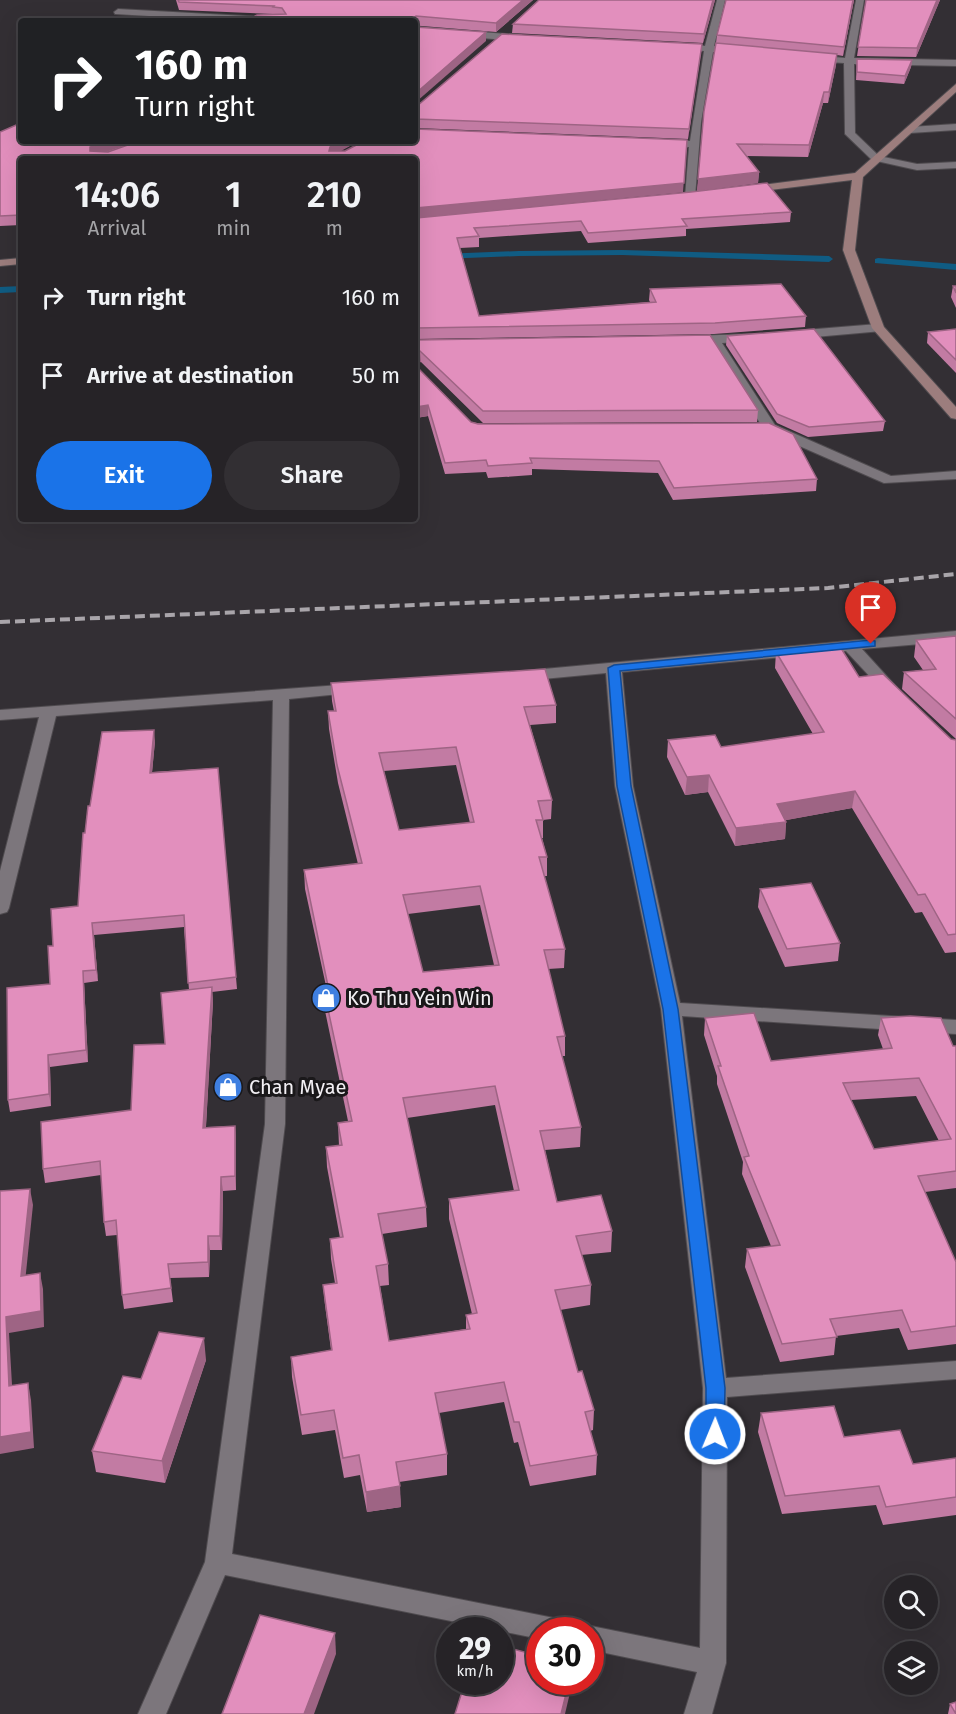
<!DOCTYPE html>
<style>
:root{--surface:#262327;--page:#322f33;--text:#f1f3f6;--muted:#a4a4a7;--line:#424044;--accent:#1a73e8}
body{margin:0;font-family:"Fira Sans",sans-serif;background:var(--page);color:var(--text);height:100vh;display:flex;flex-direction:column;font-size:22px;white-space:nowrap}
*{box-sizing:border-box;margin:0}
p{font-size:20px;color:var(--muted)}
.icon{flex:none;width:33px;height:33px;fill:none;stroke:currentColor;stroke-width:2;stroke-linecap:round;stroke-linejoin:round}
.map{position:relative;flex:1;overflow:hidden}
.side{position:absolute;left:18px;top:156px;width:400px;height:366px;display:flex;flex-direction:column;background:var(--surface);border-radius:6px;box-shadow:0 6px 24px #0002,0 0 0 2px var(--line)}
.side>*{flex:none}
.banner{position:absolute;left:18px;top:18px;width:400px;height:126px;border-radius:6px;box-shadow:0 6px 24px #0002,0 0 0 2px var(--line);background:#202124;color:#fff;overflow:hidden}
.controls{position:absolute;left:884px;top:1575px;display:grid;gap:12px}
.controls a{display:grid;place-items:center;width:54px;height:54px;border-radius:50%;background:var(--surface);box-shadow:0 6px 24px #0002,0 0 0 2px var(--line);font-size:30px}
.speed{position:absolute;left:436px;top:1617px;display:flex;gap:12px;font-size:30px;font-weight:700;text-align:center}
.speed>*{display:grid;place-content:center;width:78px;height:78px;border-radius:50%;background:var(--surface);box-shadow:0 6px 24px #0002,0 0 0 2px var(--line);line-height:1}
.speed small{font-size:15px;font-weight:400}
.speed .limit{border:9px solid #d22;background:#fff;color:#111}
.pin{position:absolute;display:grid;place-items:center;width:51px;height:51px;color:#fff;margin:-62px -26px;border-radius:50% 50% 50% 0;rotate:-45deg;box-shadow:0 0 6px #0007}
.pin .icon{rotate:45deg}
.me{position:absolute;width:66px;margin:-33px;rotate:1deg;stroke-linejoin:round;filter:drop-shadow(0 0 4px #0008)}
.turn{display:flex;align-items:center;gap:21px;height:126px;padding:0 18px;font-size:27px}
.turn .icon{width:78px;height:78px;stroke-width:2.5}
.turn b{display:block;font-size:42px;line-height:51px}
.eta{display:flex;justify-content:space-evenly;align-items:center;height:102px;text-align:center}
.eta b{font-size:36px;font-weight:600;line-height:42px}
.primary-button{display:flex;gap:12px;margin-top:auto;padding:12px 18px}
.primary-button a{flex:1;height:69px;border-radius:36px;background:var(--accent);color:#fff;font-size:24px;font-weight:600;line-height:69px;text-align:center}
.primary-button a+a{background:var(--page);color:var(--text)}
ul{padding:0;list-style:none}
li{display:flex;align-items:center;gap:18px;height:78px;padding:0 18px}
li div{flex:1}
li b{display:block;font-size:22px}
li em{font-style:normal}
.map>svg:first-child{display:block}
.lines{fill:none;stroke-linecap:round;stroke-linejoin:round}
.stream{fill:#105c83;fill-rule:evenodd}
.street-casing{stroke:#4f4b4f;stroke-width:2}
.secondary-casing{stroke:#4f4b4f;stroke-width:2}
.street{fill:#7c767c;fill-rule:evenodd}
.secondary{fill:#9c7d7d;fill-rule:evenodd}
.rail{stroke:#a9a5aa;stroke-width:4;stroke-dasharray:10 5;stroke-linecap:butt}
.wall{fill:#c27ba3;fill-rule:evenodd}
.shaded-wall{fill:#9e6484}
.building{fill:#e28fbd;stroke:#9e6484;stroke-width:1.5;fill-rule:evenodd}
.route{fill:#1a73e8;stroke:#114b97;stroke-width:1.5}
.labels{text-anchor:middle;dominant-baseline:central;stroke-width:6;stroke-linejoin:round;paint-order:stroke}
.poi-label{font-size:20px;fill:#f3f0f4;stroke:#1a181a;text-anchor:start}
</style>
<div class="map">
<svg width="956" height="1714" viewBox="0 0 956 1714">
<rect width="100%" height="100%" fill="#332f34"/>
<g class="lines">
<g class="stream">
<path d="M622,250L829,256L833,259L829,262L622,255L519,256L416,260V255L519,251Z"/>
<path d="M878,258L956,264V270L875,263V259Z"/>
<path d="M21,286V292L0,293V287Z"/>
</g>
<g class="street-casing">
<g id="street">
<path d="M717,0H725L714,46L737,48L742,51L737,54L713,52L701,122L695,197L690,200L685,197L689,147L663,146L658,143L663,140L690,141L704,51L678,49L673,46L678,43L705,46Z"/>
<path d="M856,0H864L854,58L956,60V66L854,64L855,133L879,156L917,164L956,162V168L917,170L872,160L845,134L844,63L812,61L807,58L812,55L845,58Z"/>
<path d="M118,9L281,18L285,21H234L115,14L114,12Z"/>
<path d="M416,27L521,35L525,38L521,41L416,33Z"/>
<path d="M956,124V130L910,133L905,130L910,127Z"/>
<path d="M878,324L884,328L882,331L792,339L786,335L792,331Z"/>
<path d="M750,334L754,335V341L722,343L775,425L891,476L956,471V479L884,483L765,431L710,343L690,344L684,340L690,336Z"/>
<path d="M956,631V641L862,649L902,693L894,698L888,696L846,651L622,672L633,786L680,1003L956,1020V1034L682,1016L726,1378L956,1361V1379L727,1397L726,1663L712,1714H684L697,1672L591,1650V1630H581L591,1626L700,1648L703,1388L661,1009L615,786L606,673L522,681L514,676L522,671Z"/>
<path d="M354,684L360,686L362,689L360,692L289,699L285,1124L232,1554L554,1618L563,1622L567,1630H540V1639L225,1575L166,1714H138L205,1562L265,1124L273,700L56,716L9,908L7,912L0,914V871L39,717L0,720V710Z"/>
</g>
</g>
<g class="secondary-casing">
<g id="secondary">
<path d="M956,84V92L863,177L855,250L884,327L956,407V419L951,418L872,328L843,250L852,180L746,193L741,190L746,187L855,173Z"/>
<path d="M21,258V264L0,266V260Z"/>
</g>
</g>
<use href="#street" class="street"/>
<use href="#secondary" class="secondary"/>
<path class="rail" d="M0,622L828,588L956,574"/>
</g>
<g class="wall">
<path d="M176,0H533L496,32L273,14L179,10Z"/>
<path d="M539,0H715L703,43L512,33L513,24Z"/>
<path d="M726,0H854L843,56L837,55L836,65L828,103H823L808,157L746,156L759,172L758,183L697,191L717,35Z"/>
<path d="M866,0H940L916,57L857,56Z"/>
<path d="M702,44L688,139L416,128V129L683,192L495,210L791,212L790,222L686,229V236L588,243L581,231L479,238V247L460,248L479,316L650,302L649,300L650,289L806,316L805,327L714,334L416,339V340L758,410L757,422L483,423L421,362L416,363V159H21V225L0,226V132L21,141H359L340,151H345L416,141V105L417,106Z"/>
<path d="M857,59L912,60L911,67L904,84L856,80Z"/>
<path d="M953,286H956V308L951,297Z"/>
<path d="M956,329V373L927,343L928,332Z"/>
<path d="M727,336L885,421L883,431L808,437L777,423L726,345Z"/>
<path d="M416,366L471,422L817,479L816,491L673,500L658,473L532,469V475L488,478L486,472L445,474L428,416L416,418Z"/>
<path d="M956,636V739L902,689L904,672L923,670L914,657L916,640Z"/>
<path d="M776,652L859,677L951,739L956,740V952L945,953L922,912L915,913L852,808L786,820L785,839L735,846L708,792L685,795L667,757L668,740L721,747L813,734L775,668Z"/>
<path d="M331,683L556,705V723L530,725L552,800L551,819L543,820V838H542L547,857V876H544L565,949L564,968L548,969L565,1036V1056H562L581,1127L580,1147L545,1150L557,1202L612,1231L611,1252L581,1255L591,1285L590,1305L560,1310L578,1372L594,1410L593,1430L590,1431L597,1455L596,1475L530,1486L518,1442L514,1443L504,1402L439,1413L447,1454V1475L399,1482L401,1507L367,1512L360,1475L344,1478L335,1430L302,1435L292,1377L291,1357L331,1350L325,1305L323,1285L335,1283L331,1259L330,1239L340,1238L327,1167L326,1147L339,1146L338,1123L348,1121L324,1006L323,986H326L305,889L304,870L358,864L338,783L329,729L328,711H334L332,701ZM456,765L470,823L399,830L384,771ZM480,905L494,965L423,972L408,914ZM495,1105L514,1191L449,1199V1219L472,1314L466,1315V1329L389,1341L380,1286L389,1285L388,1264L382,1234L427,1227L426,1207L407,1118Z"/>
<path d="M155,741L152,772L218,768L237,989L212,992L213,1001L206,1127L235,1126L236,1140V1190L223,1191L222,1250H210L209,1277L170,1278L173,1302L124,1309L122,1295L117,1235L106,1236L104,1222L101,1175L45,1183L43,1169L131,1110L165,1044L189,990L184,927L94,935L98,981L84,983L88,1062L50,1067L51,1106L10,1112L8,1100L50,984L53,946L78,906L85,833L90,806Z"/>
<path d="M760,889L840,943L838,961L785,967L758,907Z"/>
<path d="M705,1018L771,1061L883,1049L878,1035L881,1018L953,1046H956V1188L925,1192L956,1262V1344L908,1350L899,1328L836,1336L834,1355L780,1362L745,1267L747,1249L771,1246L742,1174L743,1162L717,1084V1076L704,1035ZM916,1096L939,1141L874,1149L851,1100Z"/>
<path d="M206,1360L165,1483L96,1472L92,1451L141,1379Z"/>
<path d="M761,1413L844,1437L913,1464L956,1458V1515L883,1525L876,1505L782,1514L758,1432Z"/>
<path d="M950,1704L956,1714H948Z"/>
</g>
<g class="shaded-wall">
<path d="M523,0H533L496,32V23Z"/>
<path d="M713,0H715L703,43L704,34Z"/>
<path d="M853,0H854L843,56L844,47Z"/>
<path d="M937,0H940L916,57L917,48Z"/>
<path d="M486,32V41L416,102V93Z"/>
<path d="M702,44L701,53L688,139L689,129Z"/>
<path d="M837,54L836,65L828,103L829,92Z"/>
<path d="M912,60L911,67L904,84L905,76Z"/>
<path d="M824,92L823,103L808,157L809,145Z"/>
<path d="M687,140L683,192L416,218V220V208Z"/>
<path d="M109,141H138L91,157L90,151V147Z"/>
<path d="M342,141H359L330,157L329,151L330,147Z"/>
<path d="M759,172L758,183L697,191L698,179Z"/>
<path d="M420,351L421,362L416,363V352Z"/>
<path d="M428,405V416L416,418V407Z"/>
<path d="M154,730L155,741L151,784L150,773Z"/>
<path d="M709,775L708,792L685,795L687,777Z"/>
<path d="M855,791L852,808L776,822L777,804Z"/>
<path d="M786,822L785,839L735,846L736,828Z"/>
<path d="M92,923L94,935L98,981L96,970Z"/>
<path d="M83,971L84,983L88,1062L86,1050Z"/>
<path d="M212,987L213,1001L205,1142L203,1128Z"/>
<path d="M48,1055L50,1067L51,1106L49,1094Z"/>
<path d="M235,1126L236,1140V1190L235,1176Z"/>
<path d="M221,1177L223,1191L222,1250L220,1236Z"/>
<path d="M30,1189L33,1205L24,1292L21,1276Z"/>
<path d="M208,1236L210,1250L209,1277L208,1262Z"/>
<path d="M40,1273L43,1289L44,1327L9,1333L13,1402L9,1386L6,1317Z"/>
<path d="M204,1338L206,1360L165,1483L162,1461Z"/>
<path d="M28,1383L31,1400L34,1448L0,1454V1437Z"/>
<path d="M400,1486L401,1507L367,1512L366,1492Z"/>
<path d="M335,1633L336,1654L314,1714H304Z"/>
<path d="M569,1682H572V1684L565,1714H561Z"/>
</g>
<g class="building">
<path d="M178,0H523L496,23L416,16L414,18V21H246L257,15L286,14L282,8L273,7L274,6L179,2Z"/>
<path d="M539,0H713L704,34L513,24Z"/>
<path d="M726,0H853L844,47L717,35Z"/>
<path d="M866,0H937L917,48L858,47Z"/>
<path d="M416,26V27L486,32L416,93Z"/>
<path d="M502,34L702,44L689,129L416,119V105L417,106Z"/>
<path d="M716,43L837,54L829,92H824L809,145L737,144L759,172L698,179L704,111Z"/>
<path d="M857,59L912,60L905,76L857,72Z"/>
<path d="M21,123V141H109L90,147V151L108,152L139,141H342L330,147L329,151H345L364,141H416V128V129L687,140L684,183L416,208V209V159H21V215L0,216V132Z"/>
<path d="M767,183L791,212L682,219L687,226L588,233L581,221L474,228L479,236L457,238L479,316L656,302L650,289L781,284L806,316L715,323L416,328V218L691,192Z"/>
<path d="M953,286H956V293Z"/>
<path d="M814,329L885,421L809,427L777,414L727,336Z"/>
<path d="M956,329V360L928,332Z"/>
<path d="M710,335L758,410L483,411L420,351L416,352V339V340Z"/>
<path d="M416,366L471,422L478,424L769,423L793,434L817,479L674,488L659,461L530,458L532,463L488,466L486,460L445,463L428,405L416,407Z"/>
<path d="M956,636V719L904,672L936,669L916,640Z"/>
<path d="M839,645L859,677L883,674L951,739L956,740V934L948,935L925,894L918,895L855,791L777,804L786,822L736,828L709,775L687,777L668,740L715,735L721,747L824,732L776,652Z"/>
<path d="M545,669L556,705L524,707L552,800L538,801L543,820H536L547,857H539L565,949L544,950L565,1036L557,1037L581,1127L540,1131L557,1202L601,1195L612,1231L576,1236L591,1285L555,1290L578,1372L582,1371L594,1410L585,1412L597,1455L530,1466L519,1422H514L504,1382L435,1393L447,1454L396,1462L400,1486L366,1492L359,1455L343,1458L334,1410L301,1415L291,1357L332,1350L323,1285L337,1283L330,1239L343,1237L326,1147L342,1145L338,1123L352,1121L323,986H328L304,870L362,863L337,765L328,711H336L331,683ZM456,747L474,822L399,830L379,753ZM480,886L499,965L423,972L403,895ZM495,1086L519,1190L449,1199L477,1313L466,1315L470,1329L389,1341L376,1266L388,1264L378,1214L426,1207L403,1098Z"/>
<path d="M154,730L150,773L218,768L236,977L188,983L184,915L92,923L96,970L83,971L86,1050L48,1055L49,1094L8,1100L7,988L50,984L48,946H53L51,909L78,906L83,833H85L88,806H90L102,732Z"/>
<path d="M811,883L840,943L787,949L760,889Z"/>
<path d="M212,987L203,1128L235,1126V1176L221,1177L220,1236H208V1262L168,1264L171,1288L122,1295L116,1220L104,1222L100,1161L43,1169L41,1122L131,1110L134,1045L165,1044L161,993Z"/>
<path d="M754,1013L771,1061L892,1048L881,1018L910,1016L941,1018L953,1046H956V1171L918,1176L956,1262V1326L911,1332L902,1310L830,1319L837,1337L782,1344L747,1249L780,1245L744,1157L749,1156L718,1066H721L705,1018ZM919,1078L951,1139L874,1149L843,1083Z"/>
<path d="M30,1189L21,1276L40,1273L41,1311L6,1317L9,1386L28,1383L31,1432L0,1437V1191Z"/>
<path d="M159,1332L204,1338L162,1461L92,1451L123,1376L141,1379Z"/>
<path d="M834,1406L844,1437L900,1430L913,1464L956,1458V1497L886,1507L879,1486L785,1496L761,1413Z"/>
<path d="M260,1615L335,1633L304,1714H222Z"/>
<path d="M501,1646L540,1656V1682H569L561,1714H455L465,1682H501Z"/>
<path d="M956,1702V1714L950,1704Z"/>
</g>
<path class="route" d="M871,640L875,641V646L620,671L631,786L678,1009L725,1388L724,1434L722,1439L715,1442L709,1439L706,1434V1388L663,1009L617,786L608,668L614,665Z"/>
<defs>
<g id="shop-disc" transform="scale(1.5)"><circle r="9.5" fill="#3f7fe0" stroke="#1a181a"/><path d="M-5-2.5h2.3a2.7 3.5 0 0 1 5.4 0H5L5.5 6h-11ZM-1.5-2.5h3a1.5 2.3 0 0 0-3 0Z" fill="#fff"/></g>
</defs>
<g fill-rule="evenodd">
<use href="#shop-disc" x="326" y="998"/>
<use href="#shop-disc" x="228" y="1087"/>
</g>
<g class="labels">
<g class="poi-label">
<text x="347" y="998">Ko Thu Yein Win</text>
<text x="249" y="1087">Chan Myae</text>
</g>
</g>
</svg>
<div class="controls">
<a><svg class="icon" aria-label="search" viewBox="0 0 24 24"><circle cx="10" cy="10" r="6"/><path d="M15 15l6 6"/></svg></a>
<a><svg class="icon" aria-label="layers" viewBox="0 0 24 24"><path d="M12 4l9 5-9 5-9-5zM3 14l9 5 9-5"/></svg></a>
</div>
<div class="speed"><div>29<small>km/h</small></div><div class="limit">30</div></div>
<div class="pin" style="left:871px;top:644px;background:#d93025"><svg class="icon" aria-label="arrive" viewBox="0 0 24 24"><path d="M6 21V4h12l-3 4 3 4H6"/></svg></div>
<svg class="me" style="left:715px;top:1434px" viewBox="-20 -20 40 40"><circle r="17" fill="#1a73e8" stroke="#fff" stroke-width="3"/><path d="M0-11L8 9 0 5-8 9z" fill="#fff"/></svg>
<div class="banner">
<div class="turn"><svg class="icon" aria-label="right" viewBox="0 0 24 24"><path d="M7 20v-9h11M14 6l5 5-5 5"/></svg><div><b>160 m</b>Turn right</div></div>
</div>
<section class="side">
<div class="eta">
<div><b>14:06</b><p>Arrival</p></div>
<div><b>1</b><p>min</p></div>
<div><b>210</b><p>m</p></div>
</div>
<ul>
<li><svg class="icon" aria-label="right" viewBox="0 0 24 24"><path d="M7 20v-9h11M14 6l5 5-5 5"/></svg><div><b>Turn right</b></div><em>160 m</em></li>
<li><svg class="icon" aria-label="arrive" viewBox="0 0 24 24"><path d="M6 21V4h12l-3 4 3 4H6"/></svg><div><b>Arrive at destination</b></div><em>50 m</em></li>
</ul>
<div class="primary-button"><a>Exit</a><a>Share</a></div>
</section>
</div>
